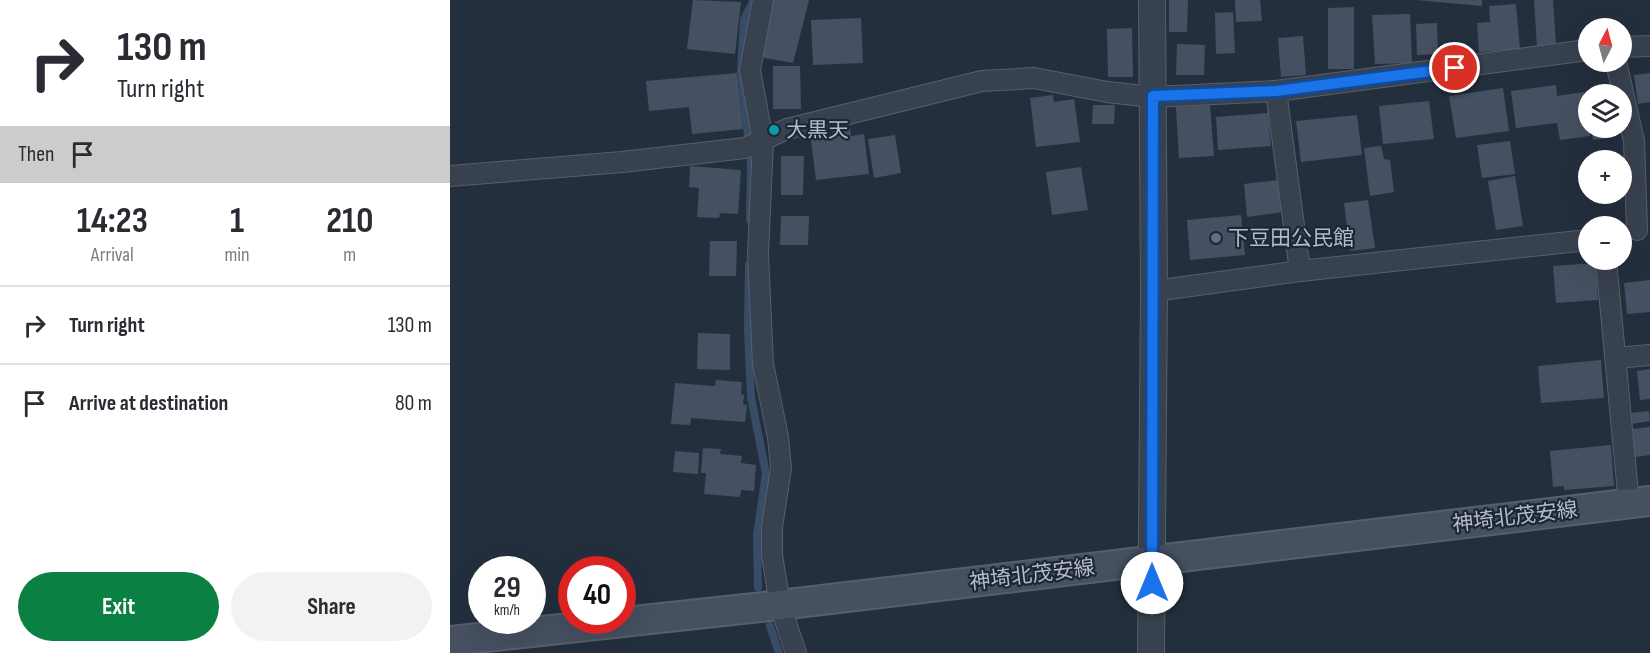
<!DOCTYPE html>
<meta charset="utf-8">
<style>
:root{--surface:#fff;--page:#f2f2f3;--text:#2b2b33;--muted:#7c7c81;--line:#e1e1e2;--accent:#0b8043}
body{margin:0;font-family:"Sofia Sans Condensed","Noto Sans JP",sans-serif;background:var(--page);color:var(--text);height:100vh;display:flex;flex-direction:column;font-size:22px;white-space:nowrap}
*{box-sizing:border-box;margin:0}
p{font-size:20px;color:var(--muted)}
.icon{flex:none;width:33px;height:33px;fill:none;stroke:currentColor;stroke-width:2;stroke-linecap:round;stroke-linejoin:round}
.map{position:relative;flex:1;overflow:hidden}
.sheet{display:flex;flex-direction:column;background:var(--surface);width:450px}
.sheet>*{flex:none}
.top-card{background:#fff;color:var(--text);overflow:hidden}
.needle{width:39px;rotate:6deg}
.buttons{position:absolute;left:1128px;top:18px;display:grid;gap:12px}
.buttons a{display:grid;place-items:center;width:54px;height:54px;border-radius:50%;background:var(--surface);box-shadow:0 6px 24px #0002;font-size:30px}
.speed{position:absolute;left:18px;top:556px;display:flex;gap:12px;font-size:30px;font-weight:700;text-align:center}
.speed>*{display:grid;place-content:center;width:78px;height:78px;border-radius:50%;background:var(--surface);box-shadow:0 6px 24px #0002;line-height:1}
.speed small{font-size:15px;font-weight:400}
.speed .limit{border:9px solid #d22;background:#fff;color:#111}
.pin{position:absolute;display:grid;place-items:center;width:51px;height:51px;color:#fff;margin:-26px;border:3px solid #fff;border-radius:50%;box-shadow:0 2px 6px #0007}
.me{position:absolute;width:66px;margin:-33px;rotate:0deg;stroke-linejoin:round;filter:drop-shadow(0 0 4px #0008)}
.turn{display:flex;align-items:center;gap:21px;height:126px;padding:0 18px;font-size:27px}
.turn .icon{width:78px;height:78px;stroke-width:2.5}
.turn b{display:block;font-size:42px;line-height:51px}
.then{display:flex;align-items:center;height:57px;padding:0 18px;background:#0003;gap:12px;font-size:22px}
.eta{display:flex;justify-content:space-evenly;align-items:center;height:102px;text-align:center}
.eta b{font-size:36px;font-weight:700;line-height:42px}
.button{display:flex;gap:12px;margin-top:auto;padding:12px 18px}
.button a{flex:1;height:69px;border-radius:36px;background:var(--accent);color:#fff;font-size:24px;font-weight:700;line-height:69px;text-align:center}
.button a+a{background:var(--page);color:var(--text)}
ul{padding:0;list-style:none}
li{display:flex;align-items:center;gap:18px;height:78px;padding:0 18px;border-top:2px solid var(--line)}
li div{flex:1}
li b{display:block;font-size:22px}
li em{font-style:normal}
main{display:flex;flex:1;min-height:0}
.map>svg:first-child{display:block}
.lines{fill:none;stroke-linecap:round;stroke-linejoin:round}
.stream{stroke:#394c67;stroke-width:8}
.building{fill:#455162}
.minor-casing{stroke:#565f6c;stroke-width:22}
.tertiary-casing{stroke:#565f6c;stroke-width:28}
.secondary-casing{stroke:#565f6c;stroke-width:32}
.minor{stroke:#38414e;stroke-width:20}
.tertiary{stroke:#38414e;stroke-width:26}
.secondary{stroke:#465061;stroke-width:28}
.route-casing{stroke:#114b97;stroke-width:15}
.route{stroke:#1a73e8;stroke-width:10}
.culture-dot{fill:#0f9aa8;stroke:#1d2633;stroke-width:2}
.service-dot{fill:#5c6f8a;stroke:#1d2633;stroke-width:2}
.labels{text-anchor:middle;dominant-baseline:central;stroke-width:4.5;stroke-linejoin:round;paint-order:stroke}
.poi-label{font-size:21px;fill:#b4bcc9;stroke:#1d2633;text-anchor:start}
.street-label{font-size:21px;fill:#b4bcc9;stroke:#1d2633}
</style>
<main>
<section class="sheet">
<div class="top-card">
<div class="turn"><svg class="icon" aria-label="right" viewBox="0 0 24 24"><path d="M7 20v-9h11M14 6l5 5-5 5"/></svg><div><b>130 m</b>Turn right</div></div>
<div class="then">Then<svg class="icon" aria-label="arrive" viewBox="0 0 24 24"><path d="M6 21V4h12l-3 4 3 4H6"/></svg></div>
</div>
<div class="eta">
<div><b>14:23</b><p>Arrival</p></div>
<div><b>1</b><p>min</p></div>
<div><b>210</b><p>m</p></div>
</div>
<ul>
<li><svg class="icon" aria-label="right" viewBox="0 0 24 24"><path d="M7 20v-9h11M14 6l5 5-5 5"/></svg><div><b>Turn right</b></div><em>130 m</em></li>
<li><svg class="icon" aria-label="arrive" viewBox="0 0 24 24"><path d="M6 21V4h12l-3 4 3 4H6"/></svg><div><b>Arrive at destination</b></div><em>80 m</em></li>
</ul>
<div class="button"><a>Exit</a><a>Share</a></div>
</section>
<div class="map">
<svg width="1200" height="653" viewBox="0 0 1200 653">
<rect width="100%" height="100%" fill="#242f3e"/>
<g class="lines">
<g class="stream">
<path d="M300,220L301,164L291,70L294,19L304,0"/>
<path d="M299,265L298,329L301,397L316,474L307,535L308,587"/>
<path d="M320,626L329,653"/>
</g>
</g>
<g class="building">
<path d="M243,0L291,2L285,54L237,49Z"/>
<path d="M323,0H359L343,63L309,57Z"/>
<path d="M719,0H738L737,32H719Z"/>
<path d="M785,0H810L812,21L786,22Z"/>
<path d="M966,0H1032V6Z"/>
<path d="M1084,0H1103L1106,45L1087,47Z"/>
<path d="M1066,4L1070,49L1029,52L1027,23L1040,22L1039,6Z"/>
<path d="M904,7V69H878V8Z"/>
<path d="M783,12L785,53L766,54L765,13Z"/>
<path d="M960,14L962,63L925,64L922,15Z"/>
<path d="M411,18L413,63L363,65L361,20Z"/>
<path d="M987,23L988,54L967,55L966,24Z"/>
<path d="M682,28L683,77H658L657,29Z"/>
<path d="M853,36L856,75L831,77L828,38Z"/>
<path d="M727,44L755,45L754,75H726Z"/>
<path d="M323,66H350L351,109H323Z"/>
<path d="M287,73L293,129L242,134L239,107L199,111L196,81Z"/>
<path d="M1200,73V102L1188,104L1184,75Z"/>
<path d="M1106,85L1107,96L1134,92L1140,136L1110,140L1107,123L1066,128L1061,91Z"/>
<path d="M1053,88L1059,131L1006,138L999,96Z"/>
<path d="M603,95L604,102L624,99L630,142L586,147L580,98Z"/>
<path d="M979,101L984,139L933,144L929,106Z"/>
<path d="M643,105H665L664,124H642Z"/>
<path d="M760,105L764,156L729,158L726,107Z"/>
<path d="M818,113L821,146L768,150L766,117Z"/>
<path d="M907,115L912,155L851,162L846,121Z"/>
<path d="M400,128L401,136L414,134L419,174L366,180L361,140L383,137L382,130Z"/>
<path d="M1141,128H1162L1164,137L1143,140Z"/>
<path d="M445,135L451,173L424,178L418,139Z"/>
<path d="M1060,141L1065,174L1032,178L1027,145Z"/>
<path d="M931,146L934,159L940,160L944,192L920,196L914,148Z"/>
<path d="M331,156H354L353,195H331Z"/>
<path d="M240,166L291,170L288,214L270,213L269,218L247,217L249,188L239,187Z"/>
<path d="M631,167L638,210L602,215L596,172Z"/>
<path d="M1065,176L1073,226L1046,230L1038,181Z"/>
<path d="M829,180L833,212L797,217L794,184Z"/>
<path d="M918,200L925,248L900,251L894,203Z"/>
<path d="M791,215L795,255L740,260L737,220Z"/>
<path d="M331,216H359L358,245H330Z"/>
<path d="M260,241H287L286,276H259Z"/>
<path d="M1146,263L1148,300L1106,303L1103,266Z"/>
<path d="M1200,280V312L1177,314L1174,283Z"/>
<path d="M248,333L280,334V370L247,369Z"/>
<path d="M1151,360L1154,398L1091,403L1088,366Z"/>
<path d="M1200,369V399L1190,400L1187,371Z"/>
<path d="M266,380L292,382L291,394L294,395L293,404L297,405L295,422L241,418L240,425L221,424L225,383L265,386Z"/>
<path d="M1199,411L1200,421L1181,424L1179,413Z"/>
<path d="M1200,427V455L1185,457L1182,429Z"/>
<path d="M1161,445L1164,486L1114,490V486L1103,487L1100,451Z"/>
<path d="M253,448L271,449L270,454L292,456L291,463L306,465L304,491L291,490L290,497L254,494L256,473H251Z"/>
<path d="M225,451L249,453L248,474L223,472Z"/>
</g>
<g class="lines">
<g class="minor-casing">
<g id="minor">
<path d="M313,0L300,70L313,141L308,254L313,364L328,437L331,468L322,527V555L330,605L346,653"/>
<path d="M1172,47L1200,46"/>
<path d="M1166,62L1184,141L1187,230"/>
<path d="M0,176L172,162L295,148L337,129L532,81L584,78L657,92L703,97L826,91"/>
<path d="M1156,260L1179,504"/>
<path d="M850,271L826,91L1138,50"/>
<path d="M704,291L850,271L1138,240"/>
<path d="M1166,358L1200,355"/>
</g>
</g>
<g class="tertiary-casing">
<path id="tertiary" d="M701,653L704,291L702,0"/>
</g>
<g class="secondary-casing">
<path id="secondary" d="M0,641L330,605L1200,501"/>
</g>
<use href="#minor" class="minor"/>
<use href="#tertiary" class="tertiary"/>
<use href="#secondary" class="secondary"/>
</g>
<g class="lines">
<g class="route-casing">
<path id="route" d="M702,583L703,96L826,91L1005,68"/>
</g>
<use href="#route" class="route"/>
</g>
<circle class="culture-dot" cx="324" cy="130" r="6"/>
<circle class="service-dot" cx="766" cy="238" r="6"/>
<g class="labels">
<g class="poi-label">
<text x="336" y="130">大黒天</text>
<text x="778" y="238">下豆田公民館</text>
</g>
<g class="street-label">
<text transform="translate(1065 517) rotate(-7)">神埼北茂安線</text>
<text transform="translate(582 575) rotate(-7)">神埼北茂安線</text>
</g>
</g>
</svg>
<div class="buttons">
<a><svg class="needle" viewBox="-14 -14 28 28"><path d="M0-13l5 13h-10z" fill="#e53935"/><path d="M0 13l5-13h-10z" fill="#7c7c81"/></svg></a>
<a><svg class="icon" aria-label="layers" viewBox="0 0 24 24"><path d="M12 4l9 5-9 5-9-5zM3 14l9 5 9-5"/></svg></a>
<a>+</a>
<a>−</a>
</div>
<div class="speed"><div>29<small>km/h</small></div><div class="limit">40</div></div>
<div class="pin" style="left:1005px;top:68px;background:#d93025"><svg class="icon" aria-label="arrive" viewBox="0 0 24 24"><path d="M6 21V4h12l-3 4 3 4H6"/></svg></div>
<svg class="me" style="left:702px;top:583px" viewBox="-20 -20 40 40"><circle r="19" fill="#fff"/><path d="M0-13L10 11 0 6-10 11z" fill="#1a73e8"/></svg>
</div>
</main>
